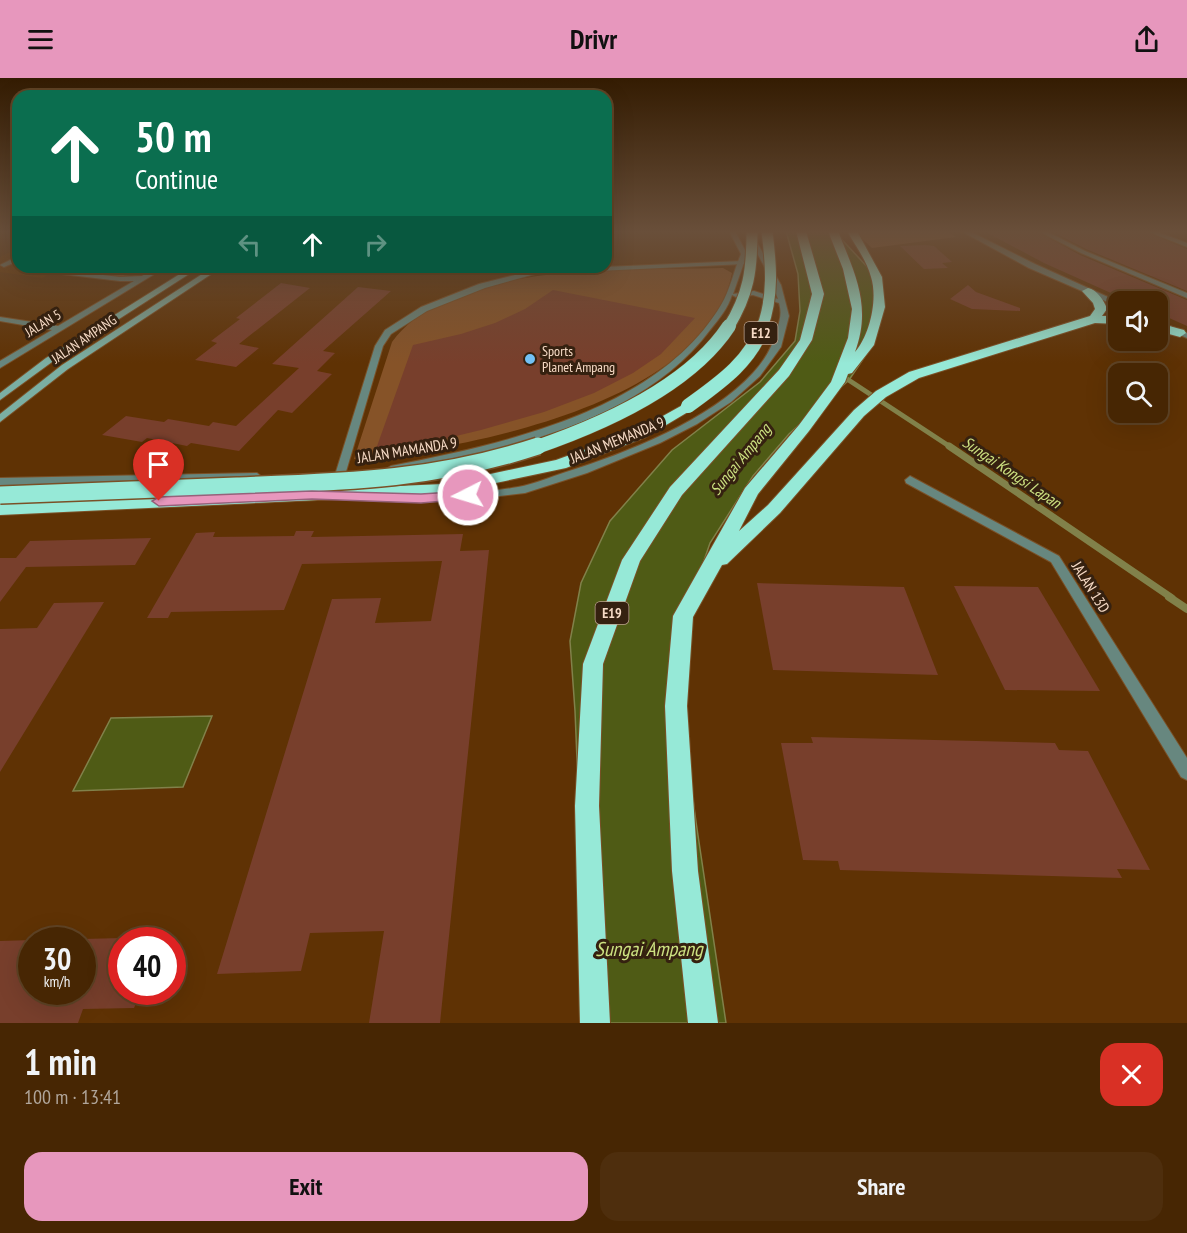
<!DOCTYPE html>
<meta charset="utf-8">
<style>
:root{--surface:#472603;--page:#4e2e0d;--text:#f1f3f6;--muted:#b0a59a;--line:#5f4325;--accent:#e797bd}
body{margin:0;font-family:"PT Sans Narrow",sans-serif;background:var(--page);color:var(--text);height:100vh;display:flex;flex-direction:column;font-size:22px;white-space:nowrap}
*{box-sizing:border-box;margin:0}
p{font-size:20px;color:var(--muted)}
.icon{flex:none;width:33px;height:33px;fill:none;stroke:currentColor;stroke-width:2;stroke-linecap:round;stroke-linejoin:round}
.map{position:relative;height:945px;overflow:hidden}
.side{display:flex;flex-direction:column;background:var(--surface);flex:1}
.side>*{flex:none}
.guide{position:absolute;left:12px;top:12px;width:600px;height:183px;border-radius:18px;box-shadow:0 6px 24px #0002,0 0 0 2px var(--line);background:#0b6e4f;color:#fff;overflow:hidden}
.controls{position:absolute;left:1108px;top:213px;display:grid;gap:12px}
.controls a{display:grid;place-items:center;width:60px;height:60px;border-radius:12px;background:var(--surface);box-shadow:0 6px 24px #0002,0 0 0 2px var(--line);font-size:30px}
.speed{position:absolute;left:18px;top:849px;display:flex;gap:12px;font-size:30px;font-weight:700;text-align:center}
.speed>*{display:grid;place-content:center;width:78px;height:78px;border-radius:50%;background:var(--surface);box-shadow:0 6px 24px #0002,0 0 0 2px var(--line);line-height:1}
.speed small{font-size:15px;font-weight:400}
.speed .limit{border:9px solid #d22;background:#fff;color:#111}
.pin{position:absolute;display:grid;place-items:center;width:51px;height:51px;color:#fff;margin:-62px -26px;border-radius:50% 50% 50% 0;rotate:-45deg;box-shadow:0 0 6px #0007}
.pin .icon{rotate:45deg}
.me{position:absolute;width:66px;margin:-33px;rotate:265deg;stroke-linejoin:round;filter:drop-shadow(0 0 4px #0008)}
.turn{display:flex;align-items:center;gap:21px;height:126px;padding:0 24px;font-size:27px}
.turn .icon{width:78px;height:78px;stroke-width:2.5}
.turn b{display:block;font-size:42px;line-height:51px}
.lanes{display:flex;align-items:center;height:57px;padding:0 24px;background:#0003;justify-content:center;gap:30px;direction:ltr}
.lanes .off{opacity:.35}
.round{display:grid;place-items:center;flex:none;width:63px;height:63px;border-radius:18px;background:var(--page)}
.head{display:flex;align-items:center;justify-content:space-between;height:102px;padding:0 24px}
h1{font-size:36px;font-weight:600;line-height:45px}
.button{display:flex;gap:12px;margin-top:auto;padding:12px 24px}
.button a{flex:1;height:69px;border-radius:18px;background:var(--accent);color:#111;font-size:24px;font-weight:600;line-height:69px;text-align:center}
.button a+a{background:var(--page);color:var(--text)}
header{display:flex;justify-content:space-between;align-items:center;height:78px;padding:0 24px;background:var(--accent);color:#111;font-size:27px;font-weight:600}
.map>svg:first-child{display:block}
.built{fill:#6a3700}
.green{fill:#865328}
.forest{fill:#966032}
.water{fill:#4f5b15;stroke:#81814a;stroke-width:1.5}
.lines{fill:none;stroke-linecap:round;stroke-linejoin:round}
.stream-far2{stroke:#81814a;stroke-width:5}
.stream-far1{stroke:#81814a;stroke-width:7}
.stream{stroke:#81814a;stroke-width:8}
.building{fill:#783f2c}
.minor-casing{stroke:#7a5027;stroke-width:2}
.tertiary-casing{stroke:#7a5027;stroke-width:2}
.secondary-casing{stroke:#7a5027;stroke-width:2}
.motorway-casing{stroke:#7a5027;stroke-width:2}
.minor{fill:#67877f;fill-rule:evenodd}
.tertiary{fill:#67877f;fill-rule:evenodd}
.secondary{fill:#7bafa3;fill-rule:evenodd}
.motorway{fill:#96e9d7;fill-rule:evenodd}
.motorway-bridge-far2-casing{stroke:#7a5027;stroke-width:13;stroke-linecap:butt}
.motorway-bridge-far1-casing{stroke:#7a5027;stroke-width:15;stroke-linecap:butt}
.motorway-bridge-casing{stroke:#7a5027;stroke-width:20;stroke-linecap:butt}
.motorway-bridge-far2{stroke:#96e9d7;stroke-width:11}
.motorway-bridge-far1{stroke:#96e9d7;stroke-width:14}
.motorway-bridge{stroke:#96e9d7;stroke-width:17}
.route{fill:#e797bd;stroke:#96627b;stroke-width:1.5}
.poi-dot{fill:#72c1f5;stroke:#352110;stroke-width:2}
.labels{text-anchor:middle;dominant-baseline:central;stroke-width:6;stroke-linejoin:round;paint-order:stroke}
.far-street-label{font-size:14px;fill:#f7dbc6;stroke:#352110}
.shield{fill:#352110;stroke:#bda38f;stroke-width:1.5}
.shield-label{font-size:14px;font-weight:bold;fill:#f7dbc6}
.far-poi-label{font-size:14px;fill:#f7dbc6;stroke:#352110;text-anchor:start}
.street-label{font-size:15px;fill:#f7dbc6;stroke:#352110}
.water-label{font-size:16px;font-style:italic;fill:#cce181;stroke:#352110}
.near-water-label{font-size:20px;font-style:italic;fill:#cce181;stroke:#352110}
</style>
<header><svg class="icon" aria-label="menu" viewBox="0 0 24 24"><path d="M4 6h16M4 12h16M4 18h16"/></svg>Drivr<svg class="icon" aria-label="share" viewBox="0 0 24 24"><path d="M12 15V3M7 8l5-5 5 5M5 13v7h14v-7"/></svg></header>
<div class="map">
<svg width="1187" height="945" viewBox="0 0 1187 945">
<rect width="100%" height="100%" fill="#5f3204"/>
<path class="built" d="M18,170V189H63L42,200L0,194V179Z"/>
<g class="green">
<path d="M854,153H947L956,159L872,170Z"/>
<path d="M723,190L732,195C707,326 466,371 354,381L392,264C454,181 629,193 723,190Z"/>
</g>
<path class="forest" d="M75,189H155C129,204 98,196 69,192Z"/>
<g class="water">
<path d="M786,153H834L871,193L876,210L874,265L849,302L789,356L753,398L710,465L685,538L680,623L696,744L726,945H594L585,876L575,633L570,563L581,505L610,443L672,372L760,304L795,263L800,233L798,196Z"/>
<path d="M212,638L183,709L73,713L111,640Z"/>
</g>
<g class="lines">
<path class="stream-far2" d="M844,299L952,370"/>
<path class="stream-far1" d="M949,368L1172,520"/>
<path class="stream" d="M1169,519L1187,531"/>
</g>
<g class="building">
<path d="M984,153H1036L1080,177L1187,222V248L1158,235V224H1131L1044,185Z"/>
<path d="M1051,153H1144L1187,171V213L1086,171Z"/>
<path d="M926,167L934,168L952,184L942,185L948,190L924,191L900,168Z"/>
<path d="M281,205L310,210L239,266L259,270L236,289L195,282L217,265L211,263L240,241L236,240Z"/>
<path d="M968,207L976,214L1020,230V233L972,231L950,221Z"/>
<path d="M358,209L391,213L323,273L335,275L317,293L332,296L292,335L278,332L239,373L191,365L187,368L147,360L142,364L102,357L126,338L164,344L168,341L209,348L213,344L236,348L299,290L272,286Z"/>
<path d="M553,212L695,240L661,276L633,295L594,315L544,334L481,352L431,364L376,371L413,267L461,256L495,245L525,231Z"/>
<path d="M296,453H314L311,459L463,456L460,473L489,472L440,945H369L384,853L310,855L301,893L217,896L332,521L381,520L375,545L431,543L442,483L302,486L284,532L171,534L168,540H147L196,455L215,454L213,459L294,458Z"/>
<path d="M151,460L135,487L26,489L0,524V480H16L30,463Z"/>
<path d="M757,505L904,509L938,597L773,592Z"/>
<path d="M954,508L1038,509L1100,613L1005,612Z"/>
<path d="M104,524L0,694V551L37,550L54,525Z"/>
<path d="M811,659L1055,665L1059,672L1088,673L1150,792L1117,791L1122,800L840,792L838,783L803,782L781,665H813Z"/>
<path d="M122,860V914H141L134,930L83,931L78,945H0V863L32,862V914H82V861Z"/>
</g>
<g class="lines">
<g class="minor-casing">
<g id="minor">
<path d="M1038,153H1046L1085,173L1187,215V220L1081,175Z"/>
<path d="M1146,153H1155L1187,165V169Z"/>
<path d="M18,178V183L4,189L0,187Z"/>
<path d="M742,183L746,185L744,186L535,196L485,210L427,233L391,256L383,268L345,397L340,400L335,397L375,268L385,252L421,229L479,206L535,192Z"/>
<path d="M17,187L120,199L142,198L157,189H166L0,290V283L52,252L0,243V239L58,248L134,203H120L20,191H17Z"/>
<path d="M910,398L1059,478L1187,680V702L1181,699L1051,484L906,405L905,402Z"/>
</g>
</g>
<g class="tertiary-casing">
<g id="tertiary">
<path d="M729,153H735L747,176L733,216L754,213L778,221L768,195L746,155L751,154L781,207L789,238L781,269L760,298L731,324L697,346L660,365L587,395L525,415L459,423L360,422L358,419L360,416L364,415C415,416 468,418 518,409C535,406 550,399 566,394C627,375 710,342 753,295C765,282 773,268 777,251C780,242 782,235 779,225L753,217L736,219L732,217C728,230 719,241 710,252C641,345 499,374 391,394L386,391L391,388C503,366 658,333 721,227C730,212 734,192 741,176Z"/>
<path d="M961,153H969L1035,186L1119,224V229L1029,190Z"/>
<path d="M1158,243L1187,255V260L1158,248Z"/>
<path d="M257,395L262,399L261,401L0,408V400Z"/>
</g>
</g>
<g class="secondary-casing">
<g id="secondary">
<path d="M191,189H200L52,284L0,322V315L46,280Z"/>
<path d="M213,189H222L68,291L0,344V336L62,287Z"/>
</g>
</g>
<g class="motorway-casing">
<g id="motorway">
<path d="M796,153H806L824,216L812,262L789,298L682,417L640,483L603,586L599,728L610,945H580L575,728L583,586L622,482L670,409L779,292L800,262L812,216Z"/>
<path d="M828,153H838C855,196 872,228 855,274C870,257 878,221 871,199C867,183 855,167 847,153H857L882,199L885,229L874,267L852,295L848,296L845,304L809,353L758,416L739,453L768,427L854,332L876,313L909,294L1090,238L1095,231L1093,225L1082,213L1088,210C1097,212 1104,222 1107,231L1102,238H1119V246L1095,245L919,300L886,319L864,338L780,435L727,486L722,487L693,539L687,628L698,793L718,945H688L672,793L665,628L673,538L745,410L799,347L831,304L848,260L852,231L843,191Z"/>
<path d="M1158,245L1184,252L1186,255L1180,259L1158,253Z"/>
<path d="M688,324L693,325L695,328L693,331L646,359L566,390L444,416L0,437V425L444,406L556,382L636,353Z"/>
</g>
</g>
<use href="#minor" class="minor"/>
<use href="#tertiary" class="tertiary"/>
<use href="#secondary" class="secondary"/>
<use href="#motorway" class="motorway"/>
<g class="motorway-bridge-far2-casing">
<g id="motorway-bridge-far2">
<path d="M728,250C749,216 752,192 752,153"/>
<path d="M762,250C774,218 771,186 767,153"/>
</g>
</g>
<g class="motorway-bridge-far1-casing">
<g id="motorway-bridge-far1">
<path d="M688,328C718,306 750,285 763,248"/>
<path d="M534,370C601,347 689,309 729,248"/>
</g>
</g>
<g class="motorway-bridge-casing">
<path id="motorway-bridge" d="M0,417C79,414 158,411 237,408C344,404 435,402 538,368"/>
</g>
<use href="#motorway-bridge-far2" class="motorway-bridge-far2"/>
<use href="#motorway-bridge-far1" class="motorway-bridge-far1"/>
<use href="#motorway-bridge" class="motorway-bridge"/>
</g>
<linearGradient id="sky" x2="0" y2="1"><stop stop-color="#341c02"/><stop offset="0.54" stop-color="#694f3a"/><stop offset="1" stop-color="#694f3a" stop-opacity="0"/></linearGradient>
<rect width="1187" height="285" fill="url(#sky)"/>
<path class="route" d="M312,413L421,416L468,413L475,417L468,421L421,425L312,421L159,428L152,423L159,419Z"/>
<circle class="poi-dot" cx="530" cy="281" r="6"/>
<g class="labels">
<g class="far-street-label">
<text transform="translate(43 245) rotate(-31)">JALAN 5</text>
<text transform="translate(84 261) rotate(-34)">JALAN AMPANG</text>
</g>
<g class="shield">
<rect x="744.5" y="244" width="33" height="22" rx="4.5"/>
<rect x="595.5" y="524" width="33" height="22" rx="4.5"/>
</g>
<g class="shield-label">
<text x="761" y="255">E12</text>
<text x="612" y="535">E19</text>
</g>
<g class="far-poi-label">
<text x="542" y="273">Sports<tspan x="542" dy="16">Planet Ampang</tspan></text>
</g>
<g class="street-label">
<text transform="translate(617 362) rotate(-22)">JALAN MEMANDA 9</text>
<text transform="translate(407 372) rotate(-9)">JALAN MAMANDA 9</text>
<text transform="translate(1091 509) rotate(58)">JALAN 13D</text>
</g>
<g class="water-label">
<text transform="translate(740 381) rotate(-51)">Sungai Ampang</text>
<text transform="translate(1012 394) rotate(34)">Sungai Kongsi Lapan</text>
</g>
<g class="near-water-label">
<text x="649" y="871">Sungai Ampang</text>
</g>
</g>
</svg>
<div class="controls">
<a><svg class="icon" aria-label="sound" viewBox="0 0 24 24"><path d="M4 9h4l5-4v14l-5-4H4zM17 9q2 3 0 6"/></svg></a>
<a><svg class="icon" aria-label="search" viewBox="0 0 24 24"><circle cx="10" cy="10" r="6"/><path d="M15 15l6 6"/></svg></a>
</div>
<div class="speed"><div>30<small>km/h</small></div><div class="limit">40</div></div>
<div class="pin" style="left:159px;top:423px;background:#d93025"><svg class="icon" aria-label="arrive" viewBox="0 0 24 24"><path d="M6 21V4h12l-3 4 3 4H6"/></svg></div>
<svg class="me" style="left:468px;top:417px" viewBox="-20 -20 40 40"><circle r="17" fill="#e797bd" stroke="#fff" stroke-width="3"/><path d="M0-11L8 9 0 5-8 9z" fill="#fff"/></svg>
<div class="guide">
<div class="turn"><svg class="icon" aria-label="ahead" viewBox="0 0 24 24"><path d="M12 20V5M6 11l6-6 6 6"/></svg><div><b>50 m</b>Continue</div></div>
<div class="lanes"><svg class="icon off" aria-label="left" viewBox="0 0 24 24"><path d="M17 20v-9H6M10 6l-5 5 5 5"/></svg><svg class="icon" aria-label="ahead" viewBox="0 0 24 24"><path d="M12 20V5M6 11l6-6 6 6"/></svg><svg class="icon off" aria-label="right" viewBox="0 0 24 24"><path d="M7 20v-9h11M14 6l5 5-5 5"/></svg></div>
</div>
</div>
<section class="side">
<div class="head"><div><h1>1 min</h1><p>100 m · 13:41</p></div><a class="round" style="background:#d93025;color:#fff"><svg class="icon" aria-label="close" viewBox="0 0 24 24"><path d="M6 6l12 12M18 6L6 18"/></svg></a></div>
<div class="button"><a>Exit</a><a>Share</a></div>
</section>
